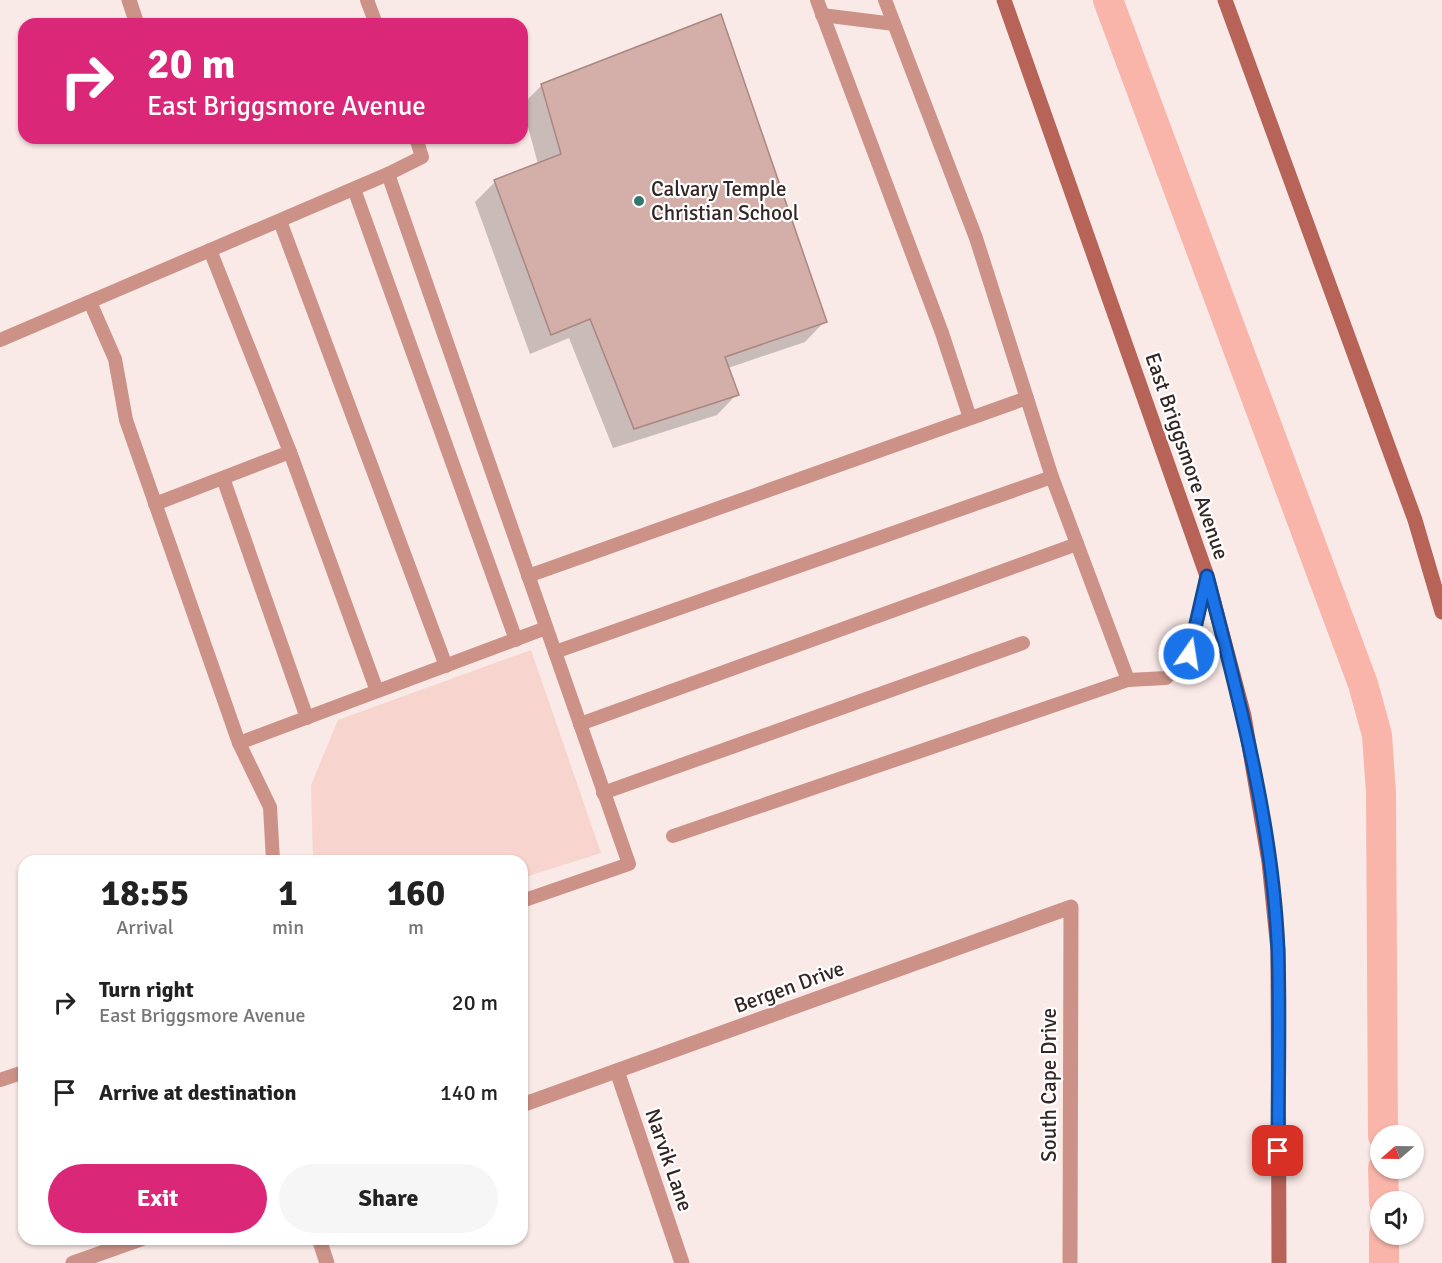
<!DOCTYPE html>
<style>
:root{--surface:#fff;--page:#f6f6f6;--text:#222;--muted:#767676;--accent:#db2777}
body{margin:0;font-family:Signika,sans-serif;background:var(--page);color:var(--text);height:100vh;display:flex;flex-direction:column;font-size:22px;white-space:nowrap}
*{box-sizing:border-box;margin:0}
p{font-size:20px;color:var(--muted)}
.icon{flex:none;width:33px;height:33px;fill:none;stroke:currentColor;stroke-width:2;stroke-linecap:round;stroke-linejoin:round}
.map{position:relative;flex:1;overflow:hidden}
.details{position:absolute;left:18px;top:855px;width:510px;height:390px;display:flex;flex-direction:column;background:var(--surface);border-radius:18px;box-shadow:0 2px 4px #0004}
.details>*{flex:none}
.banner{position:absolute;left:18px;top:18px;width:510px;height:126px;border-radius:18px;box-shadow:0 2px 4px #0004;background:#db2777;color:#fff;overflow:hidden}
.needle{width:39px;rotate:250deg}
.fabs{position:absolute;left:1370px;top:1125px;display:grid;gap:12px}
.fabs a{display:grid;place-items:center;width:54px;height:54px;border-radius:50%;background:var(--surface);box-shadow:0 2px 4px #0004;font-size:30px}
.pin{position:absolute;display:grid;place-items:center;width:51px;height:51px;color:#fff;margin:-26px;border-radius:12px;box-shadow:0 3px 9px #0006}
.me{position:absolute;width:66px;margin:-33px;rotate:13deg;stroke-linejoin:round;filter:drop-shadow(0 0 4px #0008)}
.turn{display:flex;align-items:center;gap:21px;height:126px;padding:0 30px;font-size:27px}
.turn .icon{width:78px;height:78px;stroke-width:2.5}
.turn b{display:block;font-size:42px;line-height:51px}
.eta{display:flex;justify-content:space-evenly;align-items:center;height:102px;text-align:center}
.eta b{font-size:36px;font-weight:800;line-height:42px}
.primary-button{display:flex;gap:12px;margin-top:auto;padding:12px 30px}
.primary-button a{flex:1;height:69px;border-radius:36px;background:var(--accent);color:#fff;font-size:24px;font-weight:800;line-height:69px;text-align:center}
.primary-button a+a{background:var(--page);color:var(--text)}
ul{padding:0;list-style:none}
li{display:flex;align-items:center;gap:18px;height:90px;padding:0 30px}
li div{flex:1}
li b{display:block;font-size:22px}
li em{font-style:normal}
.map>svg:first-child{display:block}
.green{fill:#f8d4ce}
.shadow{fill:#0003}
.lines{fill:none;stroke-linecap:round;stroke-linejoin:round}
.canal{stroke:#f9b5aa;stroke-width:30}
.building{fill:#d4aea8;stroke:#aa8781;stroke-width:1.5}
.lane{stroke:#cc9288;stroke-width:14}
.street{stroke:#cc9288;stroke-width:15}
.secondary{stroke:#b76357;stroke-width:15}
.route-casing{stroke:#114b97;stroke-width:15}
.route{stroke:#1a73e8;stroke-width:10}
.poi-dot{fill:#34786c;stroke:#fff;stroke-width:2}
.labels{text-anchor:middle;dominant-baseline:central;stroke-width:4.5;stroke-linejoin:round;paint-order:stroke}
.poi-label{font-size:21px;fill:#342624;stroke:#fff;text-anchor:start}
.street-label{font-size:21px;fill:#342624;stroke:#fff}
</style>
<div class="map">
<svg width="1442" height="1263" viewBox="0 0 1442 1263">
<rect width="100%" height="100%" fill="#faeae7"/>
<path class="green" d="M531,650L601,853L522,878V861H313L311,785L338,720Z"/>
<path class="shadow" d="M721,16L825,321L805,342L728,368L737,394L717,415L613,448L569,338L530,354L475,202L495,182L538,164L522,105L541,86Z"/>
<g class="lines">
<g class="canal">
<path d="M1108,0L1363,684L1377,735L1381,793L1383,1136"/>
<path d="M1383,1168L1384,1202"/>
<path d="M1384,1234V1263"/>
</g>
</g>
<path class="building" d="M721,14L827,322L725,357L739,395L634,429L590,319L551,335L494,180L561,154L541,84Z"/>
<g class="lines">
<g class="lane">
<path d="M367,0L376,24"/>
<path d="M817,0L942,333L970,418"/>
<path d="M885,0L976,238L1052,477L1128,680"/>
<path d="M822,15L894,24"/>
<path d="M388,174L629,864L522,901"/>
<path d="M354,189L516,640"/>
<path d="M280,221L446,666"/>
<path d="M210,250L290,452L377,691"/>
<path d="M90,302L115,359L126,420L239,743L270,807L273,861"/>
<path d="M0,340L388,174L422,157L416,138"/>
<path d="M223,478L307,718"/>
<path d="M155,504L290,452"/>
<path d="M528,576L1027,398"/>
<path d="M555,652L1052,477"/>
<path d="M580,724L1077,544"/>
<path d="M239,743L546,628"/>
<path d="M603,793L1023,643"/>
<path d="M673,836L1128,680L1166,678L1189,654L1207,576"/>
<path d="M0,1080L24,1072"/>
</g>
<g class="street">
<path d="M129,0L137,24"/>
<path d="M617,1071L682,1263"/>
<path d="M522,1105L1071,907L1070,1263"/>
<path d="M319,1239L327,1263"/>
<path d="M73,1263L141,1239"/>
</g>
<g class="secondary">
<path d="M1004,0L1207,576L1244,716L1269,862L1278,950L1279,1263"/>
<path d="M1225,0L1415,520L1442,612"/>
</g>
</g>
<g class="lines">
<g class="route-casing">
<path id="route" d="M1189,654L1207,576C1239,699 1273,824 1278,951C1280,1018 1278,1085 1278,1151"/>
</g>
<use href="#route" class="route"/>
</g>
<circle class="poi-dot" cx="639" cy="201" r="6"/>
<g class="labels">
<g class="poi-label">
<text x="651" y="189">Calvary Temple<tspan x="651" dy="24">Christian School</tspan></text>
</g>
<g class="street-label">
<text transform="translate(1187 456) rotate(71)">East Briggsmore Avenue</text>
<text transform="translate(789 987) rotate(-20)">Bergen Drive</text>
<text transform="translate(1049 1085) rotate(-90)">South Cape Drive</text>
<text transform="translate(669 1160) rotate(71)">Narvik Lane</text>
</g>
</g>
</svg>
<div class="fabs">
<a><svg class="needle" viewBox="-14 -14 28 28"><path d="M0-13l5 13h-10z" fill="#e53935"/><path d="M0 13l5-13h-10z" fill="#767676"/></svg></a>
<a><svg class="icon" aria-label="sound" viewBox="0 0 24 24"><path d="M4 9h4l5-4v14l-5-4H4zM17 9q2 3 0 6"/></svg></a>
</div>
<div class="pin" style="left:1278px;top:1151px;background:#d93025"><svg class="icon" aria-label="arrive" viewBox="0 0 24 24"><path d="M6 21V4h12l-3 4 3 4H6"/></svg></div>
<svg class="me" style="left:1189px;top:654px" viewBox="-20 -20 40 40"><circle r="17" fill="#1a73e8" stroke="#fff" stroke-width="3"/><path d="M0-11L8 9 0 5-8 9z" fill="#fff"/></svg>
<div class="banner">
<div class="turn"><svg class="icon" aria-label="right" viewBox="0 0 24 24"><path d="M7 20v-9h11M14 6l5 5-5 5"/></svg><div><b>20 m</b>East Briggsmore Avenue</div></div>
</div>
<section class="details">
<div class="eta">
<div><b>18:55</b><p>Arrival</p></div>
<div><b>1</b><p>min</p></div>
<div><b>160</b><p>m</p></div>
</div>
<ul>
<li><svg class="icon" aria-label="right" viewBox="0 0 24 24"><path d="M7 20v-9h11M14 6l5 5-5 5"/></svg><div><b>Turn right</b><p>East Briggsmore Avenue</p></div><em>20 m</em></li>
<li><svg class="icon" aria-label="arrive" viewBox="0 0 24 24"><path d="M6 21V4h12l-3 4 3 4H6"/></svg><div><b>Arrive at destination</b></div><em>140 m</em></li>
</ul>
<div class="primary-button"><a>Exit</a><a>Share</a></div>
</section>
</div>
